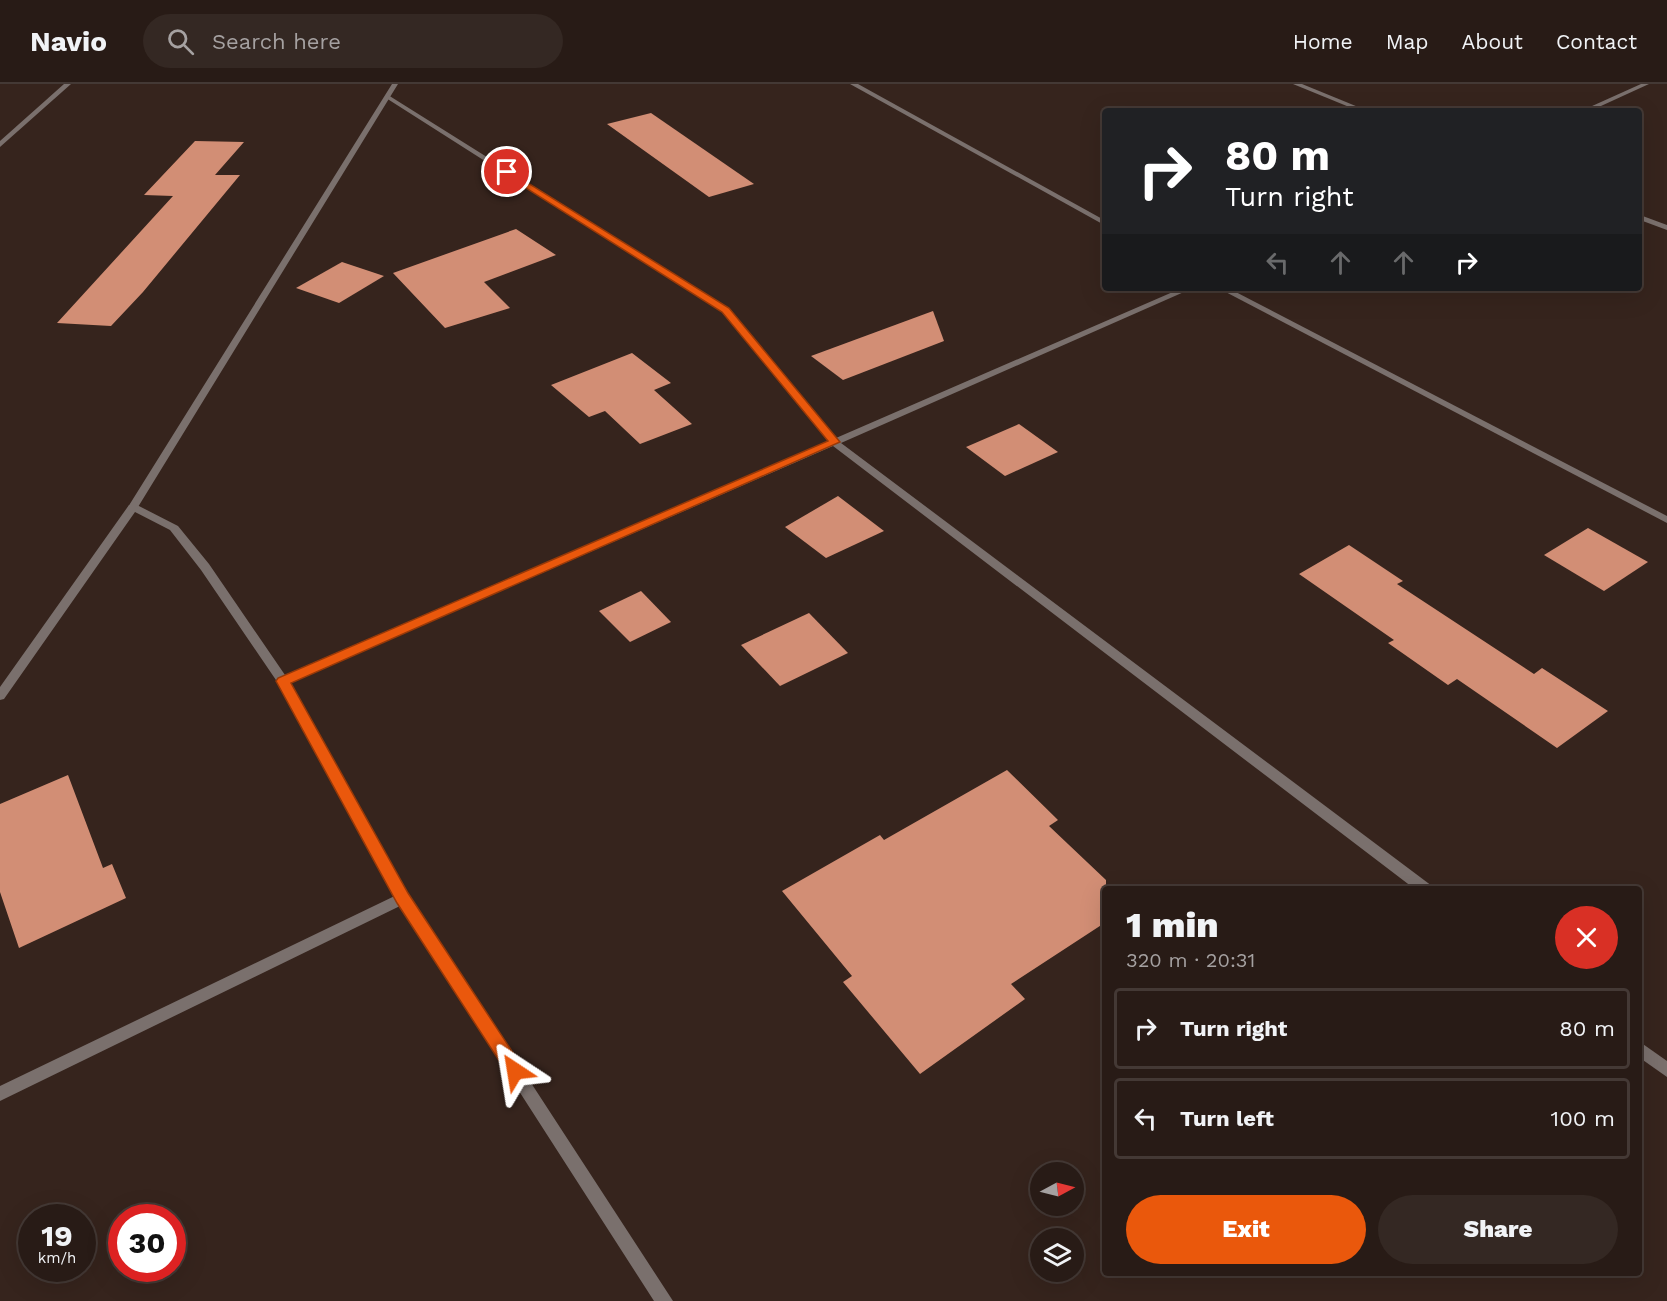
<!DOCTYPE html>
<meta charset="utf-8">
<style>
:root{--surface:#281b16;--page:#342823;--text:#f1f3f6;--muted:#a5a1a1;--line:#443935;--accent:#ea580c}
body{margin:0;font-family:"Work Sans",sans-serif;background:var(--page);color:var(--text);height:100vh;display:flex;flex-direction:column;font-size:22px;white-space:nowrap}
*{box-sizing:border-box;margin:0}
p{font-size:20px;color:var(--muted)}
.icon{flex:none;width:33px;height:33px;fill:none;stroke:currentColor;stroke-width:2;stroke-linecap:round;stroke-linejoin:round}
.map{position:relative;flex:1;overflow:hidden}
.details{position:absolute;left:1102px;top:802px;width:540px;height:390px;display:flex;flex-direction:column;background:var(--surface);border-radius:6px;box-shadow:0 6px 24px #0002,0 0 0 2px var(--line)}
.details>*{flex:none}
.banner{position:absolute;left:1102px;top:24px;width:540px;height:183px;border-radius:6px;box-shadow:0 6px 24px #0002,0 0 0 2px var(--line);background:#202124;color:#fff;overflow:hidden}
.needle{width:39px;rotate:83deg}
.tools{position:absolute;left:1030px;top:1078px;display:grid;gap:12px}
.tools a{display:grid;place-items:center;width:54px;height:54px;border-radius:50%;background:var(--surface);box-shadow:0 6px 24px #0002,0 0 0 2px var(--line);font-size:30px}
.speed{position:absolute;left:18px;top:1120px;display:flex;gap:12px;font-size:30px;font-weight:700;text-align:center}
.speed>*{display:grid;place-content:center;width:78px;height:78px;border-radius:50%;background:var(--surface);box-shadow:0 6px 24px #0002,0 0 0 2px var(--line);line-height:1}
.speed small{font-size:15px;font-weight:400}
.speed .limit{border:9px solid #d22;background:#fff;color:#111}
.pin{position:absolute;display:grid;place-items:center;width:51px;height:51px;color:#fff;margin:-26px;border:3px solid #fff;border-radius:50%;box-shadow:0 2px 6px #0007}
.me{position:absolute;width:66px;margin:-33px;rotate:327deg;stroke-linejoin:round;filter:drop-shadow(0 0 4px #0008)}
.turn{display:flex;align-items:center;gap:21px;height:126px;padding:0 24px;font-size:27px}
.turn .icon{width:78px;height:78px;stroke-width:2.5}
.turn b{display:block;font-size:42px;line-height:51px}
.lanes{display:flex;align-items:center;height:57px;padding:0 24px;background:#0003;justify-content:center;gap:30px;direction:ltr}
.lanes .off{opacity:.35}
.round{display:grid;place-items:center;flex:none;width:63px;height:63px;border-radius:32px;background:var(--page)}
.head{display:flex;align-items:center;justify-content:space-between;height:102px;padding:0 24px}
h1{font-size:36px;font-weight:800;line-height:45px}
.primary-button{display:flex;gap:12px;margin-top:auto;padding:12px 24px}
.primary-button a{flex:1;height:69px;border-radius:36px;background:var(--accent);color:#fff;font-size:24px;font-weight:800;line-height:69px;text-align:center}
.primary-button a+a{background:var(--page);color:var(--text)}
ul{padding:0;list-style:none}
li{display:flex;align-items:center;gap:18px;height:81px;margin:0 12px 9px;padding:0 12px;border:3px solid var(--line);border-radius:6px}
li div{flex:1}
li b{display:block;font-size:22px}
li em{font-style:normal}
header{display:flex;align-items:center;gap:36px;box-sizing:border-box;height:84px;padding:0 30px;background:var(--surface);border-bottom:2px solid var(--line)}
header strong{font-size:28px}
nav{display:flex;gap:33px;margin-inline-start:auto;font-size:21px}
.search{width:420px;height:54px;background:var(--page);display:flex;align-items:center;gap:15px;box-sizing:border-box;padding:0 21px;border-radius:33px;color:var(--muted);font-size:22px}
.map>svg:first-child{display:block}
.building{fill:#d28e75}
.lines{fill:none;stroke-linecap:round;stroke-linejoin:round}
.lane{fill:#7a706d;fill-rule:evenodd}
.street{fill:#7a706d;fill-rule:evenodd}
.route{fill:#ea580c;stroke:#983908;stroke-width:1.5}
</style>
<header>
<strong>Navio</strong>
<div class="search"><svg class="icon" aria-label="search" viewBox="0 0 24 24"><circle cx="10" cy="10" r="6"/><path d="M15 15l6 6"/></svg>Search here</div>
<nav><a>Home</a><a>Map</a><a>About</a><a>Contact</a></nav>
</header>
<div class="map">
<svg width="1667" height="1217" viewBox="0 0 1667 1217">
<rect width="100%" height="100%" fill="#36241d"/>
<g class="building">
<path d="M651,29L754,100L709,113L607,40Z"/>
<path d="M195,57L244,58L215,91H240L143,208L111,242L57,239L173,112L144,111Z"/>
<path d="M516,145L556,171L484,198L510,224L445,244L393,189Z"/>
<path d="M342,178L384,192L339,219L296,204Z"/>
<path d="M933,227L944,257L843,296L811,272Z"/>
<path d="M632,269L671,299L654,306L692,340L640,360L605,327L589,333L551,301Z"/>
<path d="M1019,340L1058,368L1005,392L966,363Z"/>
<path d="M838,412L884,447L826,474L785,443Z"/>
<path d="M1588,444L1648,478L1604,507L1544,471Z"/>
<path d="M1349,461L1403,497L1397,500L1534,590L1542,584L1608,627L1557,664L1457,595L1448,601L1388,559L1394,556L1299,490Z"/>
<path d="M641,507L671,538L630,558L599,527Z"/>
<path d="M809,529L848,569L780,602L741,561Z"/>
<path d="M1007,686L1058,736L1049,742L1106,796V838L1011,900L1025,915L920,990L843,898L852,892L782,807L880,751L884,756Z"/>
<path d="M68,691L103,784L112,780L126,814L19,864L0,808V720Z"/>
</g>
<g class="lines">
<g class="lane">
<path d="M850,0H858L1106,137V142Z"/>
<path d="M1293,0H1302L1368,27H1359Z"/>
<path d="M1641,0H1649L1590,27H1581Z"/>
<path d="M388,11L728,224L836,354L1182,204H1193L841,359L1432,802L1434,806H1416L833,362L290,599L408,810L410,814L408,818L403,820L398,818L278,599L201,486L170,446L135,428L4,615L0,616V603L129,421H137L178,442L209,480L285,591L828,357L722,228L386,14L385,13Z"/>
<path d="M1640,131L1667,141V146L1640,136Z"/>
<path d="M1218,204H1228L1667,432V439Z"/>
<path d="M1640,958L1667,977V993L1640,974Z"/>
</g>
<g class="street">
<path d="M64,0H71L0,63V57Z"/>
<path d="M392,0H398L138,423L137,425H129L128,423Z"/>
<path d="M403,808L408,810L673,1217H654L400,822L0,1017V1002Z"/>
</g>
</g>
<path class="route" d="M507,86L729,224L840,358L291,599L408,809L521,981L524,987L521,992L515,995L509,992L397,819L276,597L278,594L828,357L722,228L504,90L503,88Z"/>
</svg>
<div class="tools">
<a><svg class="needle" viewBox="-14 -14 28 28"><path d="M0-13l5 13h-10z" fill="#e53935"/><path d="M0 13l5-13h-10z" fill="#a5a1a1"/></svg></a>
<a><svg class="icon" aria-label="layers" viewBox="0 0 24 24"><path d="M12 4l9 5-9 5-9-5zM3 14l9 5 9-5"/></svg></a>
</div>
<div class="speed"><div>19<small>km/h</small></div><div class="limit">30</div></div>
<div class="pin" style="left:507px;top:88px;background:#d93025"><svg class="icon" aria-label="arrive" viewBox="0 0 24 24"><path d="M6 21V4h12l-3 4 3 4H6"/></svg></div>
<svg class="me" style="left:515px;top:987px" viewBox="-20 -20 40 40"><path d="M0-17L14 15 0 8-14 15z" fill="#ea580c" stroke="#fff" stroke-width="4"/></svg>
<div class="banner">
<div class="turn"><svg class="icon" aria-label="right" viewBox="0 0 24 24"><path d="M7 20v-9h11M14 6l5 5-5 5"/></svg><div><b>80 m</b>Turn right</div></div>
<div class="lanes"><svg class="icon off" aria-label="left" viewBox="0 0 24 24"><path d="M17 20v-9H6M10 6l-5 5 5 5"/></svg><svg class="icon off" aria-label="ahead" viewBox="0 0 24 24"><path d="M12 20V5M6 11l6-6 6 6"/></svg><svg class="icon off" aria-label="ahead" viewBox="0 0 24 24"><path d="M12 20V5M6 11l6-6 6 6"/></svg><svg class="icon" aria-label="right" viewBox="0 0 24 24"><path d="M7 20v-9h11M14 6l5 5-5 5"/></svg></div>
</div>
<section class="details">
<div class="head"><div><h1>1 min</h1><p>320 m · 20:31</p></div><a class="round" style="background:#d93025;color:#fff"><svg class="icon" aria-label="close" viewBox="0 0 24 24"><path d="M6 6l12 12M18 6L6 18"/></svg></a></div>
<ul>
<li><svg class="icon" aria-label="right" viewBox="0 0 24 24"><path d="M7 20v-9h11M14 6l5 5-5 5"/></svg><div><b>Turn right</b></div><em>80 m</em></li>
<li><svg class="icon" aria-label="left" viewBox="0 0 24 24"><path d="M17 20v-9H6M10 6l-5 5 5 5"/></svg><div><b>Turn left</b></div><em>100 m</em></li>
</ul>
<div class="primary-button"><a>Exit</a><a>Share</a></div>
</section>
</div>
